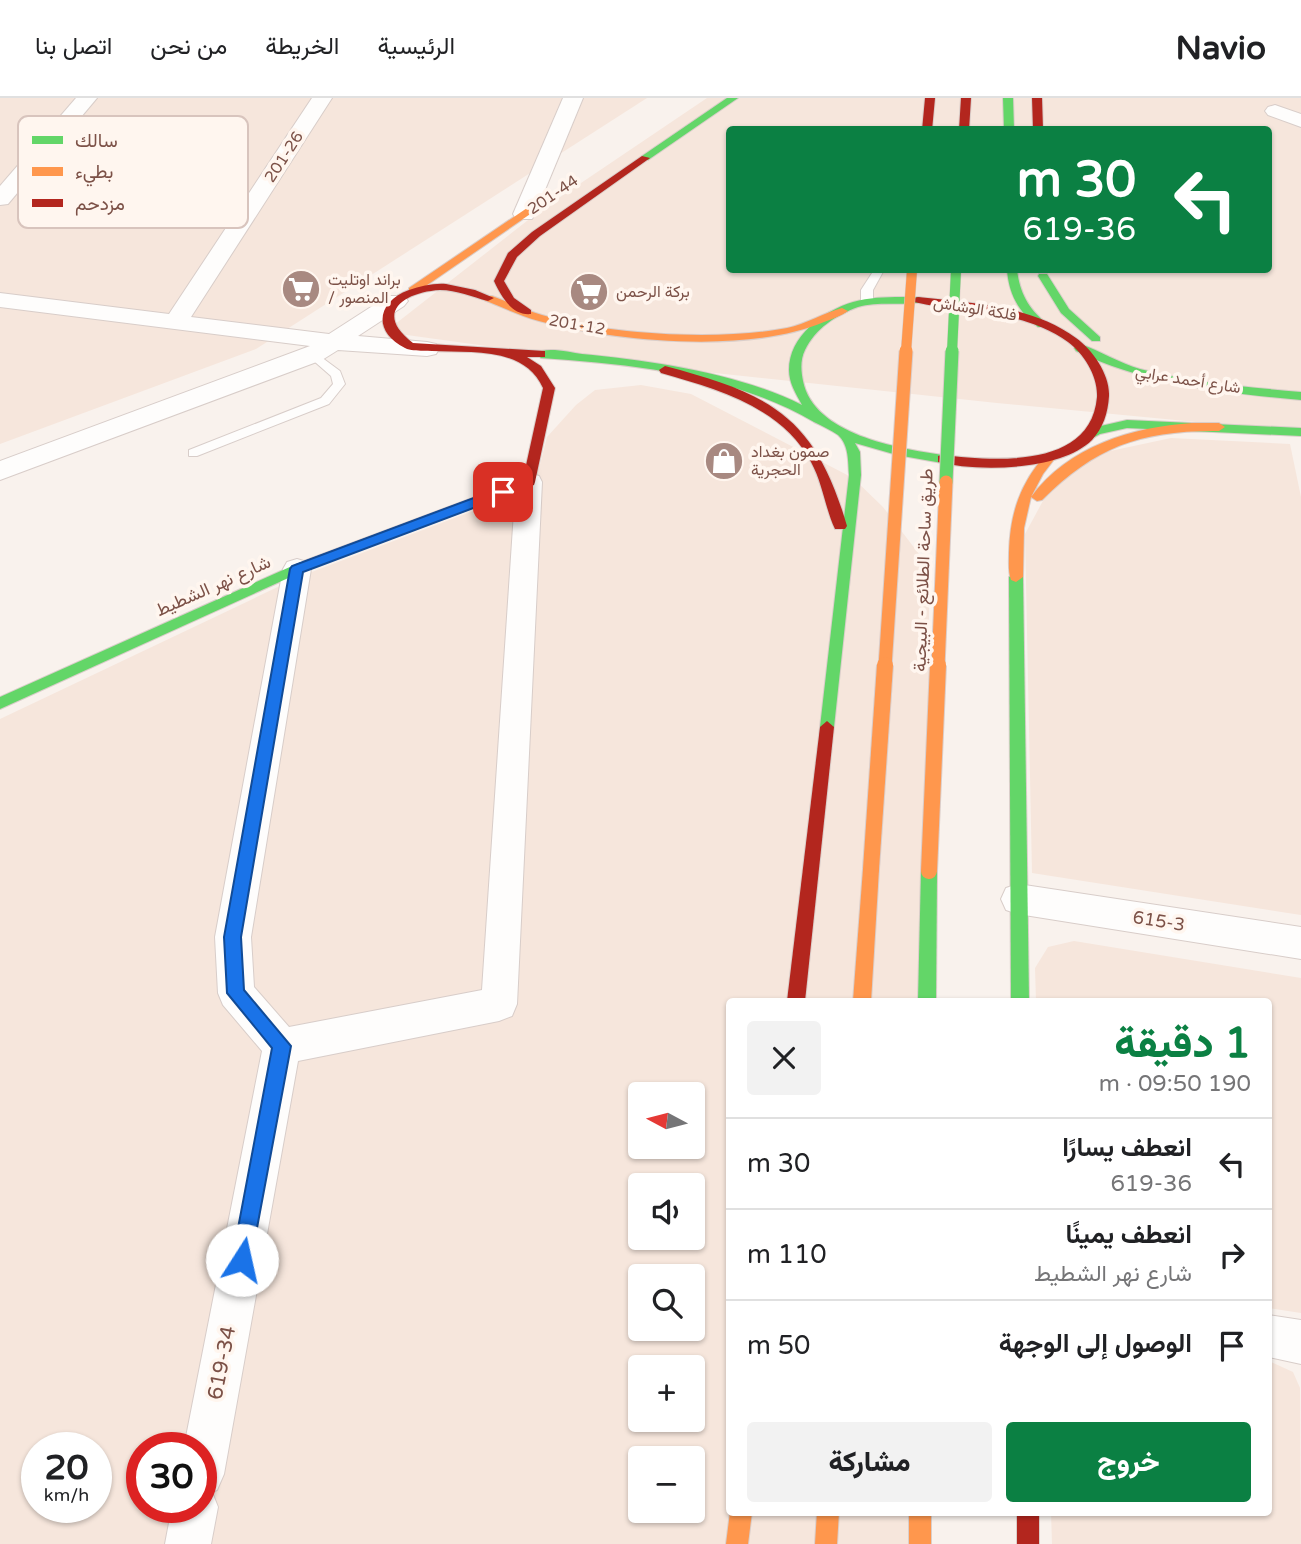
<!DOCTYPE html>
<html lang="ar">
<meta charset="utf-8">
<style>
:root{--surface:#fff;--page:#f2f2f2;--text:#202124;--muted:#757577;--line:#e0e0e0;--accent:#0b8043}
body{margin:0;font-family:"Varela Round",Vazirmatn,sans-serif;background:var(--page);color:var(--text);direction:rtl;height:100vh;display:flex;flex-direction:column;font-size:26px;white-space:nowrap}
*{box-sizing:border-box;margin:0}
p{font-size:23px;color:var(--muted)}
.icon{flex:none;width:38px;height:38px;fill:none;stroke:currentColor;stroke-width:2;stroke-linecap:round;stroke-linejoin:round}
.map{position:relative;flex:1;overflow:hidden;direction:ltr}
.drawer{position:absolute;left:726px;top:900px;width:546px;height:518px;display:flex;flex-direction:column;background:var(--surface);border-radius:7px;box-shadow:0 2px 5px #0004;direction:rtl}
.drawer>*{flex:none}
.hud{position:absolute;left:726px;top:28px;width:546px;height:147px;border-radius:7px;box-shadow:0 2px 5px #0004;direction:rtl;background:#0b8043;color:#fff;overflow:hidden}
.needle{width:46px;rotate:277deg}
.buttons{position:absolute;left:628px;top:984px;display:grid;gap:14px}
.buttons a{display:grid;place-items:center;width:77px;height:77px;border-radius:7px;background:var(--surface);box-shadow:0 2px 5px #0004;font-size:35px}
.speed{position:absolute;left:21px;top:1334px;display:flex;gap:14px;font-size:35px;font-weight:700;text-align:center}
.speed>*{display:grid;place-content:center;width:91px;height:91px;border-radius:50%;background:var(--surface);box-shadow:0 2px 5px #0004;line-height:1}
.speed small{font-size:18px;font-weight:400}
.speed .limit{border:10px solid #d22;background:#fff;color:#111}
.pin{position:absolute;display:grid;place-items:center;width:60px;height:60px;color:#fff;margin:-30px;border-radius:14px;box-shadow:0 4px 10px #0006}
.me{position:absolute;width:77px;margin:-38px;rotate:10deg;stroke-linejoin:round;filter:drop-shadow(0 0 5px #0008)}
.turn{display:flex;align-items:center;gap:24px;height:147px;padding:0 21px;font-size:32px}
.turn .icon{width:91px;height:91px;stroke-width:2.5}
.turn b{display:block;font-size:49px;line-height:60px}
.round{display:grid;place-items:center;flex:none;width:74px;height:74px;border-radius:7px;background:var(--page)}
.summary{display:flex;align-items:center;justify-content:space-between;height:119px;padding:0 21px}
h1{font-size:42px;font-weight:800;line-height:52px;color:var(--accent)}
.action{display:flex;gap:14px;margin-top:auto;padding:14px 21px}
.action a{flex:1;height:80px;border-radius:7px;background:var(--accent);color:#fff;font-size:28px;font-weight:800;line-height:80px;text-align:center}
.action a+a{background:var(--page);color:var(--text)}
ul{padding:0;list-style:none}
li{display:flex;align-items:center;gap:21px;height:91px;padding:0 21px;border-top:2px solid var(--line)}
li div{flex:1}
li b{display:block;font-size:26px}
li em{font-style:normal}
header{display:flex;align-items:center;gap:42px;box-sizing:border-box;height:98px;padding:0 35px;background:var(--surface);border-bottom:2px solid var(--line)}
header strong{font-size:33px}
nav{display:flex;gap:38px;margin-inline-start:auto;font-size:24px}
.map>svg:first-child{display:block}
.residential{fill:#f6e6dc;fill-rule:evenodd}
.lines{fill:none;stroke-linecap:round;stroke-linejoin:round}
.lane-casing{stroke:#d8cdc9;stroke-width:2}
.street-casing{stroke:#d8cdc9;stroke-width:2}
.fast-casing{stroke:#daceca;stroke-width:2}
.slow-casing{stroke:#daceca;stroke-width:2}
.jam-casing{stroke:#daceca;stroke-width:2}
.lane{fill:#fefdfc;fill-rule:evenodd}
.street{fill:#fefdfc;fill-rule:evenodd}
.fast{fill:#63d668;fill-rule:evenodd}
.slow{fill:#ff974d;fill-rule:evenodd}
.jam{fill:#b3261e;fill-rule:evenodd}
.fast-bridge-far1-casing{stroke:#dbcdc9;stroke-width:11;stroke-linecap:butt}
.fast-bridge-casing{stroke:#dbcdc9;stroke-width:15;stroke-linecap:butt}
.slow-bridge-far2-casing{stroke:#dbcdc9;stroke-width:11;stroke-linecap:butt}
.slow-bridge-far1-casing{stroke:#dbcdc9;stroke-width:15;stroke-linecap:butt}
.slow-bridge-casing{stroke:#dbcdc9;stroke-width:18;stroke-linecap:butt}
.fast-bridge-far1{stroke:#63d668;stroke-width:10}
.fast-bridge{stroke:#63d668;stroke-width:13}
.slow-bridge-far2{stroke:#ff974d;stroke-width:10}
.slow-bridge-far1{stroke:#ff974d;stroke-width:13}
.slow-bridge{stroke:#ff974d;stroke-width:16}
.route{fill:#1a73e8;stroke:#114b97;stroke-width:2}
.labels{text-anchor:middle;dominant-baseline:central;stroke-width:7;stroke-linejoin:round;paint-order:stroke}
.far-street-label{font-size:16px;fill:#7c5147;stroke:#fff6ef}
.far-poi-label{font-size:16px;fill:#7c5147;stroke:#fff6ef;text-anchor:start}
.street-label{font-size:18px;fill:#7c5147;stroke:#fff6ef}
.near-street-label{font-size:21px;fill:#7c5147;stroke:#fff6ef}
.key{fill:#fff6ef;stroke:#d8c4bd;stroke-width:2}
.key-label{font-size:19px;fill:#7c5147}
</style>
<header>
<strong>Navio</strong>
<nav><a>الرئيسية</a><a>الخريطة</a><a>من نحن</a><a>اتصل بنا</a></nav>
</header>
<div class="map">
<svg width="1301" height="1446" viewBox="0 0 1301 1446">
<rect width="100%" height="100%" fill="#f9f2ed"/>
<g class="residential">
<path d="M0,0H647L256,251L0,346Z"/>
<path d="M707,0H1301V334L997,305L565,259L385,234L541,112ZM730,32H1269V172H730Z"/>
<path d="M641,287L691,296L853,380L883,409L929,469V903H730V1414H912L911,1446H0V621L301,478L534,390L547,339L576,307L595,292ZM640,996H693V1048H640ZM640,1087H693V1139H640ZM640,1178H693V1230H640ZM640,1269H693V1321H640ZM37,1349H96V1409H37ZM142,1349H201V1409H142ZM640,1360H693V1412H640Z"/>
<path d="M1171,340L1290,346L1301,399V817L1032,775L1025,436L1051,388L1101,355Z"/>
<path d="M1074,843L1301,880V1215L1269,1210V903H1036L1035,870L1048,849Z"/>
<path d="M1269,1263L1293,1274L1300,1290L1301,1446H1052L1051,1414H1269Z"/>
</g>
<g class="lines">
<g class="lane-casing">
<g id="lane">
<path d="M874,172H884L873,192V204L867,207L861,204V192Z"/>
<path d="M313,253L340,273L345,286L329,306L197,358H189V352L321,300L333,286L331,278L307,257Z"/>
</g>
</g>
<g class="street-casing">
<g id="street">
<path d="M76,0H97L8,106L0,107V88Z"/>
<path d="M312,0H332L191,219L329,236L388,198H404L408,203L404,208L358,238L427,244L436,246L439,251L436,256L427,258L338,252L322,262L0,382V363L310,248L0,209V195L169,216Z"/>
<path d="M563,0H583L535,116L532,121H516L513,116Z"/>
<path d="M1275,7L1301,16V29L1268,17L1265,13L1268,9Z"/>
<path d="M529,375L539,378L542,384L517,906L512,918L499,923L298,963L224,1376L217,1392L212,1394L218,1409L211,1446H165L172,1409H201V1349H184L262,953L223,907L218,895L215,839L283,471L287,464L297,461L307,464L311,471L251,839L254,889L289,929L482,892L516,384L519,378Z"/>
<path d="M1018,786L1301,829V861L1018,816L1006,812L1001,801L1006,790Z"/>
<path d="M1269,1217L1301,1222V1266L1269,1259Z"/>
</g>
</g>
<g class="fast-casing">
<g id="fast">
<path d="M727,0H738L648,62H642V58Z"/>
<path d="M1003,0H1013L1014,32H1004Z"/>
<path d="M1007,172H1017C1020,195 1028,210 1046,225V229H1038C1019,214 1009,197 1007,172Z"/>
<path d="M1039,176H1047L1069,211L1100,239V243H1092L1061,215L1038,178Z"/>
<path d="M918,199L922,200V204C901,208 878,203 858,209C836,217 815,231 805,252C800,262 801,273 803,283C814,337 898,350 942,357L948,361L942,365L897,357L855,345L860,354L861,377L834,629L827,635L820,629L849,377C848,363 849,347 838,337C831,332 822,328 814,324C734,277 632,266 541,260L535,256C545,248 569,254 582,256C653,263 738,275 802,307C796,296 789,285 789,272C789,238 823,213 853,204C874,198 896,199 918,199Z"/>
<path d="M1080,246C1101,253 1119,265 1140,271C1193,285 1247,289 1301,294V302C1223,295 1147,287 1076,253L1074,250Z"/>
<path d="M1127,322L1301,330V338L1127,330L1100,336L1080,347L1074,343L1092,330Z"/>
<path d="M301,464L308,469L306,472L0,611V599Z"/>
<path d="M1016,474L1023,479L1029,903H1011L1009,479Z"/>
<path d="M929,766L935,768L937,773L936,903H918L921,773L923,768Z"/>
</g>
</g>
<g class="slow-casing">
<g id="slow">
<path d="M530,108L539,110L417,194H409V190Z"/>
<path d="M484,198H492C509,204 525,212 542,217C609,237 718,243 787,230C806,226 823,215 842,210L848,213C841,218 832,221 824,224C748,256 618,244 539,223C520,218 502,209 484,202Z"/>
<path d="M1192,325H1219L1225,329L1219,333C1142,332 1096,348 1042,402L1037,403L1031,399L1024,430L1023,479L1016,484L1011,482C1008,474 1009,464 1009,455C1010,415 1020,386 1046,356L1050,355L1056,359L1043,376L1031,399C1069,348 1132,329 1192,325Z"/>
<path d="M871,764L877,766L879,771L871,903H853L863,771L865,766Z"/>
<path d="M730,1414H752L748,1446H726Z"/>
<path d="M817,1414H839L837,1446H815Z"/>
<rect x="909" y="1414" width="22" height="32"/>
</g>
</g>
<g class="jam-casing">
<g id="jam">
<path d="M925,0H935L932,32H922Z"/>
<path d="M961,0H971L969,32H959Z"/>
<path d="M1032,0H1042L1043,32H1033Z"/>
<path d="M642,58L650,60L540,138L517,159L504,183L514,200L531,212V216C512,218 501,198 494,183L508,155L532,134Z"/>
<path d="M446,186L475,192L494,200L488,203C472,199 457,192 440,192C404,194 373,215 413,245L545,253V259H527L541,268L555,290L535,384L534,387L306,472H296L294,469L296,466L523,381L543,290C524,248 471,255 432,253C424,252 413,254 405,250C373,234 376,204 409,192C421,188 434,185 446,186Z"/>
<path d="M918,199C971,205 1031,207 1076,240C1093,252 1110,277 1109,298C1108,315 1103,330 1092,342C1061,373 977,374 938,364V358L942,357C995,363 1091,371 1097,299C1098,278 1084,256 1068,244C1022,211 967,216 914,204V200Z"/>
<path d="M665,268C771,296 815,318 847,428L845,431H835C825,410 823,386 811,364C782,309 717,291 661,275L659,272Z"/>
<path d="M827,623L834,629L805,903H787L820,629Z"/>
<rect x="1017" y="1414" width="22" height="32"/>
</g>
</g>
<use href="#lane" class="lane"/>
<use href="#street" class="street"/>
<use href="#fast" class="fast"/>
<use href="#slow" class="slow"/>
<use href="#jam" class="jam"/>
<g class="fast-bridge-far1-casing">
<path id="fast-bridge-far1" d="M952,254L956,172"/>
</g>
<g class="fast-bridge-casing">
<path id="fast-bridge" d="M946,384L952,253"/>
</g>
<g class="slow-bridge-far2-casing">
<path id="slow-bridge-far2" d="M906,254L912,172"/>
</g>
<g class="slow-bridge-far1-casing">
<g id="slow-bridge-far1">
<path d="M885,569L906,253"/>
<path d="M938,569L946,384"/>
</g>
</g>
<g class="slow-bridge-casing">
<g id="slow-bridge">
<path d="M871,771L885,567"/>
<path d="M929,773L938,567"/>
</g>
</g>
<use href="#fast-bridge-far1" class="fast-bridge-far1"/>
<use href="#fast-bridge" class="fast-bridge"/>
<use href="#slow-bridge-far2" class="slow-bridge-far2"/>
<use href="#slow-bridge-far1" class="slow-bridge-far1"/>
<use href="#slow-bridge" class="slow-bridge"/>
</g>
<path class="route" d="M503,389L510,394L508,397L303,474L241,839L244,892L291,948L251,1162L249,1169L242,1172L234,1169L232,1162L272,950L227,895L224,839L290,471L292,468Z"/>
<defs>
<g id="supermarket-disc" transform="scale(2.0125)"><circle r="9.5" fill="#a88981" stroke="#fff6ef"/><path d="M-6-5.5h2.5l.6 2H6L4.5 2H-2.5L-4.4-4H-6ZM-1.5 3.2a1.3 1.3 0 1 0 .1 0ZM3 3.2a1.3 1.3 0 1 0 .1 0Z" fill="#fff"/></g>
<g id="shop-disc" transform="scale(2.0125)"><circle r="9.5" fill="#a88981" stroke="#fff6ef"/><path d="M-5-2.5h2.3a2.7 3.5 0 0 1 5.4 0H5L5.5 6h-11ZM-1.5-2.5h3a1.5 2.3 0 0 0-3 0Z" fill="#fff"/></g>
</defs>
<g fill-rule="evenodd">
<use href="#supermarket-disc" x="301" y="191"/>
<use href="#supermarket-disc" x="589" y="194"/>
<use href="#shop-disc" x="724" y="363"/>
</g>
<g class="labels">
<g class="far-street-label">
<text transform="translate(284 59) rotate(-57)">201-26</text>
<text transform="translate(553 97) rotate(-34)">201-44</text>
<text transform="translate(975 211) rotate(9)">فلكة الوشاش</text>
<text transform="translate(577 227) rotate(10)">201-12</text>
<text transform="translate(1188 282) rotate(9)">شارع أحمد عرابي</text>
</g>
<g class="far-poi-label">
<text x="328" y="182">براند اوتليت<tspan x="328" dy="18">/ المنصور</tspan></text>
<text x="616" y="194">بركة الرحمن</text>
<text x="751" y="354">صمون بغداد<tspan x="751" dy="18">الحجرية</tspan></text>
</g>
<g class="street-label">
<text transform="translate(923 472) rotate(-88)">طريق ساحة الطلائع - البيجية</text>
<text transform="translate(213 488) rotate(-24)">شارع نهر الشطيط</text>
<text transform="translate(1159 823) rotate(9)">615-3</text>
</g>
<g class="near-street-label">
<text transform="translate(222 1265) rotate(-79)">619-34</text>
</g>
</g>
<rect x="18" y="18" width="230" height="112" rx="10" class="key"/>
<rect x="32" y="38" width="31" height="8" fill="#63d668"/>
<rect x="32" y="69" width="31" height="9" fill="#ff974d"/>
<rect x="32" y="101" width="31" height="8" fill="#b3261e"/>
<g class="key-label">
<text x="75" y="49">سالك</text>
<text x="75" y="80">بطيء</text>
<text x="75" y="112">مزدحم</text>
</g>
</svg>
<div class="buttons">
<a><svg class="needle" viewBox="-14 -14 28 28"><path d="M0-13l5 13h-10z" fill="#e53935"/><path d="M0 13l5-13h-10z" fill="#757577"/></svg></a>
<a><svg class="icon" aria-label="sound" viewBox="0 0 24 24"><path d="M4 9h4l5-4v14l-5-4H4zM17 9q2 3 0 6"/></svg></a>
<a><svg class="icon" aria-label="search" viewBox="0 0 24 24"><circle cx="10" cy="10" r="6"/><path d="M15 15l6 6"/></svg></a>
<a>+</a>
<a>−</a>
</div>
<div class="speed"><div>20<small>km/h</small></div><div class="limit">30</div></div>
<div class="pin" style="left:503px;top:394px;background:#d93025"><svg class="icon" aria-label="arrive" viewBox="0 0 24 24"><path d="M6 21V4h12l-3 4 3 4H6"/></svg></div>
<svg class="me" style="left:242px;top:1162px" viewBox="-20 -20 40 40"><circle r="19" fill="#fff"/><path d="M0-13L10 11 0 6-10 11z" fill="#1a73e8"/></svg>
<div class="hud">
<div class="turn"><svg class="icon" aria-label="left" viewBox="0 0 24 24"><path d="M17 20v-9H6M10 6l-5 5 5 5"/></svg><div><b>30 m</b>619-36</div></div>
</div>
<section class="drawer">
<div class="summary"><div><h1>1 دقيقة</h1><p>190 m · 09:50</p></div><a class="round"><svg class="icon" aria-label="close" viewBox="0 0 24 24"><path d="M6 6l12 12M18 6L6 18"/></svg></a></div>
<ul>
<li><svg class="icon" aria-label="left" viewBox="0 0 24 24"><path d="M17 20v-9H6M10 6l-5 5 5 5"/></svg><div><b>انعطف يسارًا</b><p>619-36</p></div><em>30 m</em></li>
<li><svg class="icon" aria-label="right" viewBox="0 0 24 24"><path d="M7 20v-9h11M14 6l5 5-5 5"/></svg><div><b>انعطف يمينًا</b><p>شارع نهر الشطيط</p></div><em>110 m</em></li>
<li><svg class="icon" aria-label="arrive" viewBox="0 0 24 24"><path d="M6 21V4h12l-3 4 3 4H6"/></svg><div><b>الوصول إلى الوجهة</b></div><em>50 m</em></li>
</ul>
<div class="action"><a>خروج</a><a>مشاركة</a></div>
</section>
</div>
